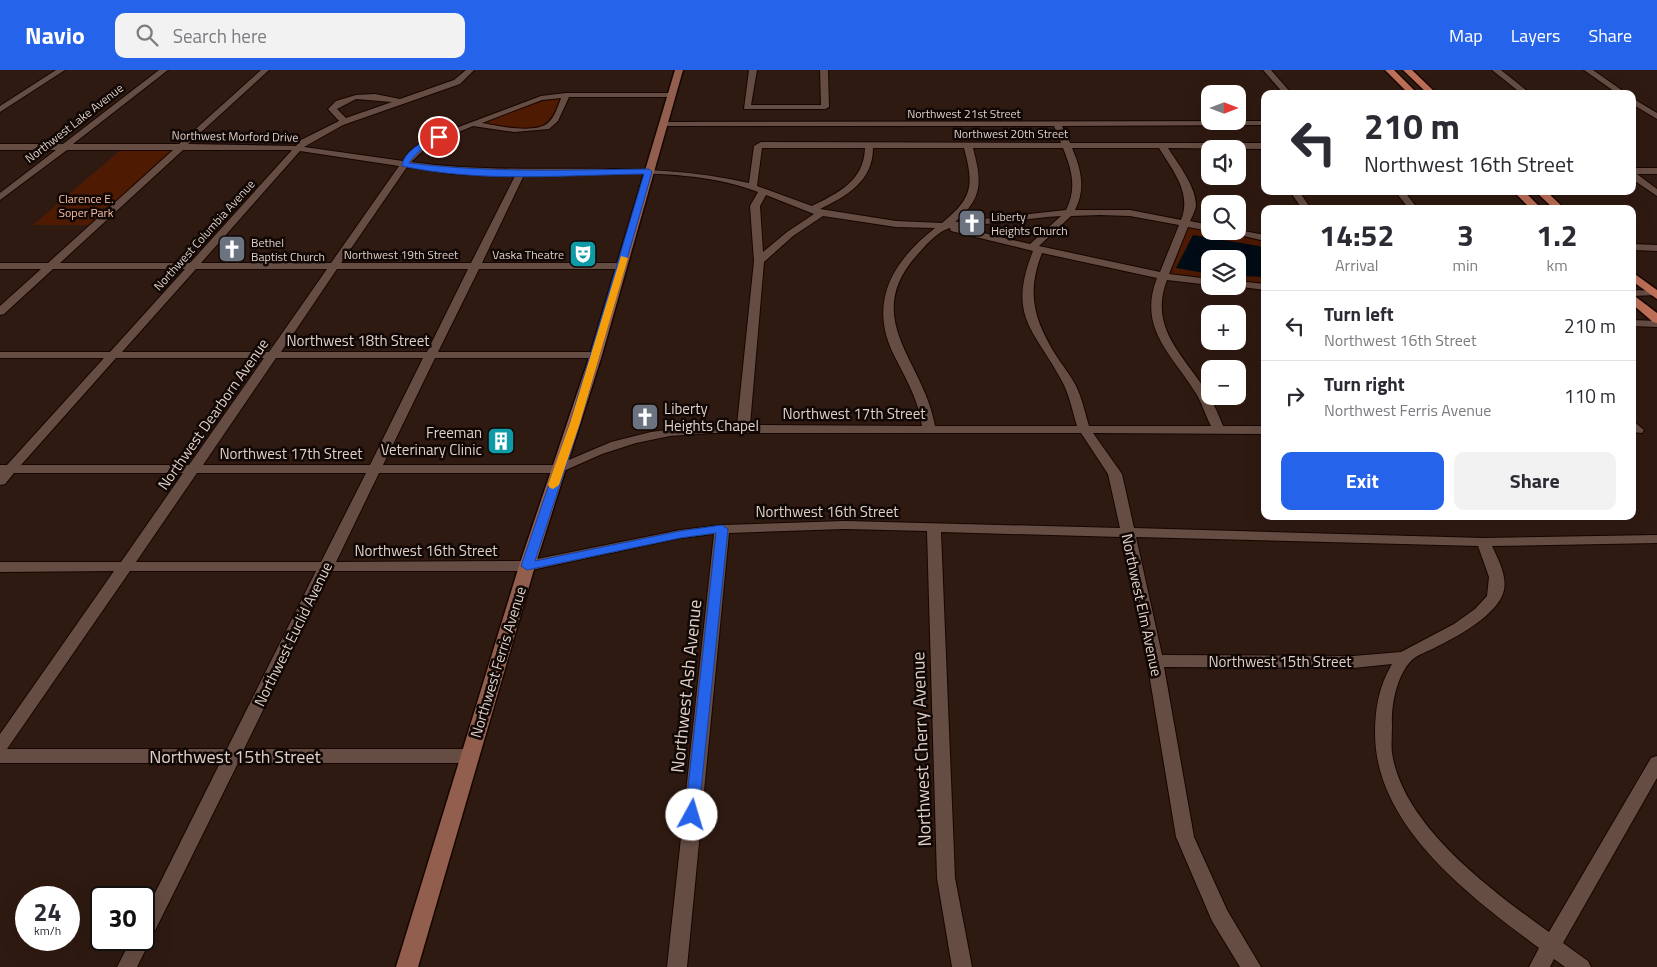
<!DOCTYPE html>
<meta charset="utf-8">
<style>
:root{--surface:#fff;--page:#f2f2f3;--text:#2b2b33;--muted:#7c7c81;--line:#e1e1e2;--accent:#2563eb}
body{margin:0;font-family:"Titillium Web",sans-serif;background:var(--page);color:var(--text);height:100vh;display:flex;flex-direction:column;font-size:19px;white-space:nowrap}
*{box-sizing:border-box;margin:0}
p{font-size:16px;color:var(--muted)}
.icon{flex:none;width:28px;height:28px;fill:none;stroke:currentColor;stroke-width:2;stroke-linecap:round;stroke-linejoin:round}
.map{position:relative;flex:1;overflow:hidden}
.panel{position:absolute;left:1261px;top:135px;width:375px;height:315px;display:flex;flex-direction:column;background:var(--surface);border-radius:10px;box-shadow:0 5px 20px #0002}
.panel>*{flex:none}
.hud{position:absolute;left:1261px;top:20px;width:375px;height:105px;border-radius:10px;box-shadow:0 5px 20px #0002;background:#fff;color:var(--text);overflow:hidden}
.needle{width:32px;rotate:90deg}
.fabs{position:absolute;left:1201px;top:15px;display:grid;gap:10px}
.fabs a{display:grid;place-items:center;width:45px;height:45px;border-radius:10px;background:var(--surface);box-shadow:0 5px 20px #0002;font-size:25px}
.speed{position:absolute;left:15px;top:816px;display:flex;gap:10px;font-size:25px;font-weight:700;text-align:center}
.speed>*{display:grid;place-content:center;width:65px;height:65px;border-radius:50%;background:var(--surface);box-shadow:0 5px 20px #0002;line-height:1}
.speed small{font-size:12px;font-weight:400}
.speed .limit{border:2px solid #111;border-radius:8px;background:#fff;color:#111}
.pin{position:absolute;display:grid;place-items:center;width:42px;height:42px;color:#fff;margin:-21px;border:2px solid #fff;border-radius:50%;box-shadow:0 1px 5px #0007}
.me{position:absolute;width:55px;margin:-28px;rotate:6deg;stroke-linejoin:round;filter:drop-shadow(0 0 4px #0008)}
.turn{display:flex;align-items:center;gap:18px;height:105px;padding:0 20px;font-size:22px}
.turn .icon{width:65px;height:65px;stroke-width:2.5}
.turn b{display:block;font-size:35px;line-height:42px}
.eta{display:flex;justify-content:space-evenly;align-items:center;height:85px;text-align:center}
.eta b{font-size:30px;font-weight:700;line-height:35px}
.primary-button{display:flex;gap:10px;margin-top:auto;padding:10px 20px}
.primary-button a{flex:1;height:58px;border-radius:10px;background:var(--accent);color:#fff;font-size:20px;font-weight:700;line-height:58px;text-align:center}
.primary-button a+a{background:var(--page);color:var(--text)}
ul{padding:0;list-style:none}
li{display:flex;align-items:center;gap:15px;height:70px;padding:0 20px;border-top:1px solid var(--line)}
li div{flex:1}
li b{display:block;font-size:19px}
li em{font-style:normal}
header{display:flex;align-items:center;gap:30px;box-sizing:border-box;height:70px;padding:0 25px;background:var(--accent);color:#fff}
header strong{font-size:24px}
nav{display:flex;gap:28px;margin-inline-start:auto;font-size:18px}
.search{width:350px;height:45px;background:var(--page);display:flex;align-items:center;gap:12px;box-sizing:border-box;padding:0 18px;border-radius:10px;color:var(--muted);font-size:19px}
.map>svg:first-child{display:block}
.green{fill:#4e1a02}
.water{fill:#000c16}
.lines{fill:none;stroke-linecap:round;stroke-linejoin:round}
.street-casing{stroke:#160501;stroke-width:2}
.secondary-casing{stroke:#160501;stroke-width:3}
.primary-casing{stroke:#160501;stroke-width:3}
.street{fill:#664d43;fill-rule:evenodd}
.secondary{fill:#925e4d;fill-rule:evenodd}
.primary{fill:#be6f57;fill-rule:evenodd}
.route{fill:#2563eb;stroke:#184099}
.slow{fill:#f59e0b}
.labels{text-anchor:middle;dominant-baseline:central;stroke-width:5;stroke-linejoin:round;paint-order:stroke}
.far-street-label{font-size:12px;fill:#dfd0ca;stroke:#110805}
.far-park-label{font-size:12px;fill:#fabfa7;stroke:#110805}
.far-poi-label{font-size:12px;fill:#dfd0ca;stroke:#110805;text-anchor:start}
.street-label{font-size:15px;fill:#dfd0ca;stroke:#110805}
.poi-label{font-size:15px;fill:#dfd0ca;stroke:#110805;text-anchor:start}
.near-street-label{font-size:18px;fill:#dfd0ca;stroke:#110805}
</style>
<header>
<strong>Navio</strong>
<div class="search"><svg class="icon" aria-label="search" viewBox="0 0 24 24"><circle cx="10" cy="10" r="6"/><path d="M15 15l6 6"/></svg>Search here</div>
<nav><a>Map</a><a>Layers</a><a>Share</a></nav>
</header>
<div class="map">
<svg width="1657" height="897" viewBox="0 0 1657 897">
<rect width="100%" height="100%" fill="#2f1a11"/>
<g class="green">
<path d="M561,28C545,70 524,60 486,54V52C511,42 535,30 561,28Z"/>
<path d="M123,78L175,79L92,155H33Z"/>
<path d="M1189,156L1265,170V215L1238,212V189H1210V210L1170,206Z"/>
</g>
<path class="water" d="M1193,165L1265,177V207L1238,206V189H1210V204L1176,198Z"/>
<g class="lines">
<g class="street-casing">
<g id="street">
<path d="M56,0H65L0,42V36Z"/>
<path d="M159,0H168L73,74H179L261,0H269L188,74L296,76L301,70L339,51L328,39L336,31L356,25L375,24L400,29L454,10L466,0H474L460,14L343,55L304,77L403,91L409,82L424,70L541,26L566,23H675V27H569L558,51L549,59L514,62L473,56L430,74L411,92C523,108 638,87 749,113L754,76L761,72L1061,73L1054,56H664L660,54L664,52L1265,51V55L1062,56L1070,73H1265V79L1168,78C1178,94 1196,116 1196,136C1195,141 1192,147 1190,151L1210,155V161L1188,157L1169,204L1210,209V215L1167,210C1148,259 1185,286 1208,324C1214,334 1219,346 1223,356H1265V364L1093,363L1122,404L1134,458L1483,468L1657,465V473L1492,476C1498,489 1507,505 1504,520C1499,544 1457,567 1436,577C1428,582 1417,584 1410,592C1396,608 1391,636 1392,656C1392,665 1391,675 1392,683C1403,756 1492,821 1549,862L1651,688L1657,686V708L1563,873L1588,891L1591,897H1565L1554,889L1550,897H1529L1539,878C1471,827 1375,757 1375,663C1375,638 1379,616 1392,594L1353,598L1164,597L1194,767L1227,840L1261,897H1240L1212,851L1176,767L1147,591L1121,467L941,462L955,808L972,897H952L937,808L927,461L845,459L729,463L687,897H667L714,464L680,468L527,501H331L244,679H470L476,681L479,686L476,691L470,693H238L137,897H117L131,870H144V845L220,693H0V664L114,501L0,502V492H121L183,403H14L5,414L0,415V395H7L104,288H0V282H110L185,199H53L4,244L0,245V236L41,199H0V193H48L173,80H67L0,130V123L56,80H0V74H63ZM561,28C558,36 555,47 548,53C535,64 498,56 482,53L542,30ZM356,29L392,32L346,48L337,39ZM762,78H865C864,111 838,123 812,136L757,116ZM873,78H964C974,115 973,128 942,153L896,151L820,139C847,126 873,111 873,78ZM973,78H1063C1072,100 1077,119 1066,140L955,152C983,128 982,112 973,78ZM1072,78H1159C1173,101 1192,123 1181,150L1130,140H1075C1086,119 1081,99 1072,78ZM183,80H292L190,193H60ZM300,81L399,96L331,193H201ZM407,97L453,104L515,106L471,193H341ZM524,105C598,105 688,95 758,122L750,136L754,191L737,355L690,357L651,362L611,372L557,395H383L435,288H596L602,285L596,282H438L479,199H621L626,196L621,193H482ZM766,125L814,144L787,162L763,182L760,136ZM1100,145L1130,146L1179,155L1160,202L1039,176L1071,146ZM823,146L896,157L935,158C894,190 869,230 892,281C904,306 918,327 922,356L750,355L764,192L793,166ZM1061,146L1030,174L959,157L1047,147ZM950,158L951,161L1033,181C1006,249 1036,260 1064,315C1070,328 1073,343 1077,356H935C924,291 860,249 917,185C925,176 938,161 950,158ZM1042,183L1157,208C1137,259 1173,285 1197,325C1202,334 1206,346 1211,356H1089C1085,343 1082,328 1076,316C1071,306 1063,296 1057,287C1034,250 1026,224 1042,183ZM196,199H327L269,282H122ZM337,199H468L427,282H281ZM116,288H264L189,395H21ZM276,288H423L370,395H203ZM712,363H1081L1108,404L1120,458L845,451L722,455L680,460L527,491L336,492L379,403H559L602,384L636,373L670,366ZM197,403H366L321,492H136ZM1136,467L1478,476L1489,507L1487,526L1475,539L1454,554L1401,582L1353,586L1162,585ZM130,501H316L227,679H7Z"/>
<path d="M749,0H757L751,35H821L820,0H828L829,37L825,39H744Z"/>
<path d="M1263,0H1271L1292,24H1284Z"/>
<path d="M1492,0H1501L1531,24H1522Z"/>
<path d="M1584,0H1593L1627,24H1618Z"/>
<path d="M1632,28L1657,43V49L1632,34Z"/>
<path d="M1632,98H1657V104H1637L1657,119V126L1632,109Z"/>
<path d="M1290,121H1299L1311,139H1302Z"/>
<path d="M1395,121H1404L1418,139H1409Z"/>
<path d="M1238,160L1265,165V171L1222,161Z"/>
<path d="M1632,174L1657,175V181L1632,180Z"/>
<path d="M1238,211L1265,214V220L1234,216H1238Z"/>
<path d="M1632,220L1657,221V225L1632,226Z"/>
<path d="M1632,250L1657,251V257L1632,256Z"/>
<path d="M1632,350L1644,360L1642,363L1632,362Z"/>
</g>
</g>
<g class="secondary-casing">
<path id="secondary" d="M675,0H683L602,285L535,496L418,897H396L519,496L590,285Z"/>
</g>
<g class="primary-casing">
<g id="primary">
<path d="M1385,0H1394L1418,24H1409Z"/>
<path d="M1403,0H1412L1437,24H1428Z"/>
<path d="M1513,121H1524L1542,139H1531Z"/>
<path d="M1535,121H1546L1565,139H1554Z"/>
<path d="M1632,202L1657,220V229L1632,211Z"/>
<path d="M1632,224L1657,243V253L1653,252L1632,234Z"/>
</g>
</g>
<use href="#street" class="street"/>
<use href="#secondary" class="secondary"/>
<use href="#primary" class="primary"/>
</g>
<path class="route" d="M439,65L441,68C428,74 417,81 409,93C489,103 569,100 649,99L652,102L580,353L535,491L680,461L722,455L728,459L698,749L692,751L687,749L685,745L716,463L680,468L527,500L521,496L570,353L644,104C565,105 480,113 402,96C403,82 425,69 439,65Z"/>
<path class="slow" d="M621,186L628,188L580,353L559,415L553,419L550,418L548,415L570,353Z"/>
<defs>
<g id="church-square" transform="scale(1.4375)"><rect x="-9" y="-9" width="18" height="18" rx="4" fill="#6b7280" stroke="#110805"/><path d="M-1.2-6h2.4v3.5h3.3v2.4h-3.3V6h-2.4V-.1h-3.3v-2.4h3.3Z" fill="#fff"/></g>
<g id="theatre-square" transform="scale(1.4375)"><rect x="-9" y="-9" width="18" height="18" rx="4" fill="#0f9aa8" stroke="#110805"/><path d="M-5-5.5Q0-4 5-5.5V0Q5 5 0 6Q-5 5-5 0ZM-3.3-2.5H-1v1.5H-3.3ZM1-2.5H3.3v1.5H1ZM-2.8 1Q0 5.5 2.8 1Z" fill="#fff"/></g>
<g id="building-square" transform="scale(1.4375)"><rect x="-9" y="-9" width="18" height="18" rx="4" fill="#0f9aa8" stroke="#110805"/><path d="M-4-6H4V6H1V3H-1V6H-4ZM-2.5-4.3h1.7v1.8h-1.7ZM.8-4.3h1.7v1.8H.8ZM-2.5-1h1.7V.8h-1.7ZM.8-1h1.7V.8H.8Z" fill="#fff"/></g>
</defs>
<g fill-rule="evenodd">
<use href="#church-square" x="972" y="153"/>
<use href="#church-square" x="232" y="179"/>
<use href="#theatre-square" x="583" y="184"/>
<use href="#church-square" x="645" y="347"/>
<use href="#building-square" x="501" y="371"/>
</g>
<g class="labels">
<g class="far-street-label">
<text x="964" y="43">Northwest 21st Street</text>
<text transform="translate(74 53) rotate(-38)">Northwest Lake Avenue</text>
<text x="1011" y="63">Northwest 20th Street</text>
<text transform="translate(235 66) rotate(1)">Northwest Morford Drive</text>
<text transform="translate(204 165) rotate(-48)">Northwest Columbia Avenue</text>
<text x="401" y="184">Northwest 19th Street</text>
</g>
<g class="far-park-label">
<text x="86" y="128">Clarence E.<tspan x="86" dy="14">Soper Park</tspan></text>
</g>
<g class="far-poi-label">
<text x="991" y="146">Liberty<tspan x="991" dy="14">Heights Church</tspan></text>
<text x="251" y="172">Bethel<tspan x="251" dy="14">Baptist Church</tspan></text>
<text x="564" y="184" text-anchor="end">Vaska Theatre</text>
</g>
<g class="street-label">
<text x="358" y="270">Northwest 18th Street</text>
<text x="854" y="343">Northwest 17th Street</text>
<text transform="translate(213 344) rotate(-55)">Northwest Dearborn Avenue</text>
<text x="291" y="383">Northwest 17th Street</text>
<text x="827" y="441">Northwest 16th Street</text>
<text x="426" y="480">Northwest 16th Street</text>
<text transform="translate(1142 535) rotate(78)">Northwest Elm Avenue</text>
<text transform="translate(293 564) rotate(-64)">Northwest Euclid Avenue</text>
<text x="1280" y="591">Northwest 15th Street</text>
<text transform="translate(498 592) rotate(-73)">Northwest Ferris Avenue</text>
</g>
<g class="poi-label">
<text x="664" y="338">Liberty<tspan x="664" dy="17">Heights Chapel</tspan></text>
<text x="482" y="362" text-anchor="end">Freeman<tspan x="482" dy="17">Veterinary Clinic</tspan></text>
</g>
<g class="near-street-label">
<text transform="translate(686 616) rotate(-84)">Northwest Ash Avenue</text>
<text transform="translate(921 679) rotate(-92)">Northwest Cherry Avenue</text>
<text x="235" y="686">Northwest 15th Street</text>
</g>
</g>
</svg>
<div class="fabs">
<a><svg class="needle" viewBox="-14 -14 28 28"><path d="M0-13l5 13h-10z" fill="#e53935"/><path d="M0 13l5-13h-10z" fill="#7c7c81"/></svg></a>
<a><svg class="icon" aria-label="sound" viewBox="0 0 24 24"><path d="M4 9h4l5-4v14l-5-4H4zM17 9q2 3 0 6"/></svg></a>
<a><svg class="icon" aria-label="search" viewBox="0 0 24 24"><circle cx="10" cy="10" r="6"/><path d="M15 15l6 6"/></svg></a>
<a><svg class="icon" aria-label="layers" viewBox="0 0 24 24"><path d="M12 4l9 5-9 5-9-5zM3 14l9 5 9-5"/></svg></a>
<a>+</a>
<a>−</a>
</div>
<div class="speed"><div>24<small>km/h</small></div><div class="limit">30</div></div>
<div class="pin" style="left:439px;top:67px;background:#d93025"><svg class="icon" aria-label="arrive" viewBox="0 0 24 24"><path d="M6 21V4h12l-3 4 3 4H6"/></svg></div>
<svg class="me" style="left:692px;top:745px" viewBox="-20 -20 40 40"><circle r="19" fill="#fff"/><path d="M0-13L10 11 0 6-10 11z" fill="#2563eb"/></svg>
<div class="hud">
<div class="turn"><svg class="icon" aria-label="left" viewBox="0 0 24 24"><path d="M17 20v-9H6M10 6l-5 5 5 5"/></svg><div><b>210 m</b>Northwest 16th Street</div></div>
</div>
<section class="panel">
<div class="eta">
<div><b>14:52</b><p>Arrival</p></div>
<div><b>3</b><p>min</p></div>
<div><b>1.2</b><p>km</p></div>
</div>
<ul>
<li><svg class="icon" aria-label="left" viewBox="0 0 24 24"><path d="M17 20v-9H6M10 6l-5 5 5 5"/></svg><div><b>Turn left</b><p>Northwest 16th Street</p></div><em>210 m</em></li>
<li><svg class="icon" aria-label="right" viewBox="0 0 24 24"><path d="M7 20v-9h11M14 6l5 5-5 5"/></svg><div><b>Turn right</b><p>Northwest Ferris Avenue</p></div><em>110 m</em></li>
</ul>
<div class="primary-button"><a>Exit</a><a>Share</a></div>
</section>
</div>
